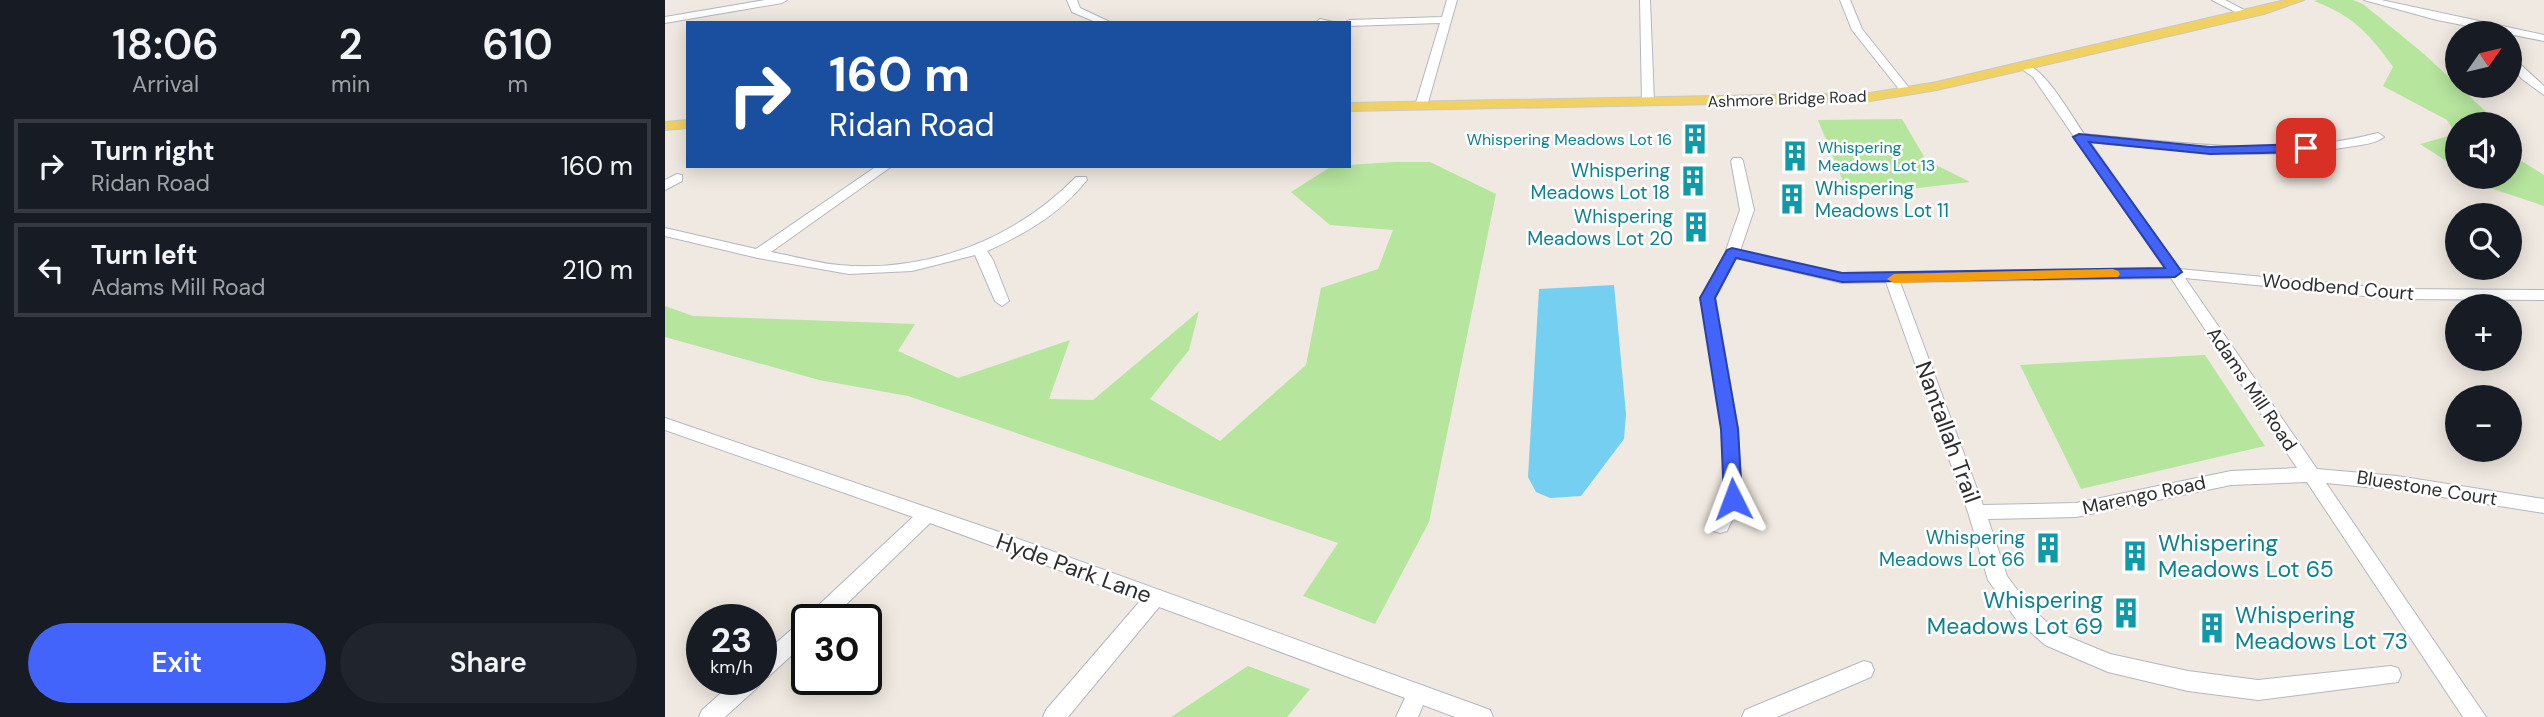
<!DOCTYPE html>
<meta charset="utf-8">
<style>
:root{--surface:#171b24;--page:#20242c;--text:#f1f3f6;--muted:#9ea1a6;--line:#363941;--accent:#4264fb}
body{margin:0;font-family:"DM Sans",sans-serif;background:var(--page);color:var(--text);height:100vh;display:flex;flex-direction:column;font-size:26px;white-space:nowrap}
*{box-sizing:border-box;margin:0}
p{font-size:23px;color:var(--muted)}
.icon{flex:none;width:38px;height:38px;fill:none;stroke:currentColor;stroke-width:2;stroke-linecap:round;stroke-linejoin:round}
.map{position:relative;flex:1;overflow:hidden}
.panel{display:flex;flex-direction:column;background:var(--surface);width:665px}
.panel>*{flex:none}
.banner{position:absolute;left:21px;top:21px;width:665px;height:147px;border-radius:0px;box-shadow:0 4px 18px #0003;background:#1a4fa0;color:#fff;overflow:hidden}
.needle{width:46px;rotate:56deg}
.fabs{position:absolute;left:1780px;top:21px;display:grid;gap:14px}
.fabs a{display:grid;place-items:center;width:77px;height:77px;border-radius:50%;background:var(--surface);box-shadow:0 4px 18px #0003;font-size:35px}
.speed{position:absolute;left:21px;top:604px;display:flex;gap:14px;font-size:35px;font-weight:700;text-align:center}
.speed>*{display:grid;place-content:center;width:91px;height:91px;border-radius:50%;background:var(--surface);box-shadow:0 4px 18px #0003;line-height:1}
.speed small{font-size:18px;font-weight:400}
.speed .limit{border:4px solid #111;border-radius:10px;background:#fff;color:#111}
.pin{position:absolute;display:grid;place-items:center;width:60px;height:60px;color:#fff;margin:-30px;border-radius:14px;box-shadow:0 4px 10px #0006}
.me{position:absolute;width:77px;margin:-38px;rotate:357deg;stroke-linejoin:round;filter:drop-shadow(0 0 5px #0008)}
.turn{display:flex;align-items:center;gap:24px;height:147px;padding:0 28px;font-size:32px}
.turn .icon{width:91px;height:91px;stroke-width:2.5}
.turn b{display:block;font-size:49px;line-height:60px}
.eta{display:flex;justify-content:space-evenly;align-items:center;height:119px;text-align:center}
.eta b{font-size:42px;font-weight:600;line-height:49px}
.cta{display:flex;gap:14px;margin-top:auto;padding:14px 28px}
.cta a{flex:1;height:80px;border-radius:42px;background:var(--accent);color:#fff;font-size:28px;font-weight:600;line-height:80px;text-align:center}
.cta a+a{background:var(--page);color:var(--text)}
ul{padding:0;list-style:none}
li{display:flex;align-items:center;gap:21px;height:94px;margin:0 14px 10px;padding:0 14px;border:4px solid var(--line);border-radius:0px}
li div{flex:1}
li b{display:block;font-size:26px}
li em{font-style:normal}
main{display:flex;flex:1;min-height:0}
.map>svg:first-child{display:block}
.green{fill:#b6e59e}
.water{fill:#75cff0}
.lines{fill:none;stroke-linecap:round;stroke-linejoin:round}
.minor-casing{stroke:#b4b7c1;stroke-width:2}
.major-casing{stroke:#c9c9c9;stroke-width:2}
.minor{fill:#fff;fill-rule:evenodd}
.major{fill:#f2d163;fill-rule:evenodd}
.route{fill:#4264fb;stroke:#2b41a3;stroke-width:2}
.slow{fill:#f59e0b}
.labels{text-anchor:middle;dominant-baseline:central;stroke-width:5;stroke-linejoin:round;paint-order:stroke}
.far-street-label{font-size:16px;fill:#2e2e2e;stroke:#fff}
.far-culture-label{font-size:16px;fill:#0d838f;stroke:#fff;text-anchor:end}
.culture-label{font-size:19px;fill:#0d838f;stroke:#fff;text-anchor:end}
.street-label{font-size:19px;fill:#2e2e2e;stroke:#fff}
.near-street-label{font-size:23px;fill:#2e2e2e;stroke:#fff}
.near-culture-label{font-size:23px;fill:#0d838f;stroke:#fff;text-anchor:start}
</style>
<main>
<section class="panel">
<div class="eta">
<div><b>18:06</b><p>Arrival</p></div>
<div><b>2</b><p>min</p></div>
<div><b>610</b><p>m</p></div>
</div>
<ul>
<li><svg class="icon" aria-label="right" viewBox="0 0 24 24"><path d="M7 20v-9h11M14 6l5 5-5 5"/></svg><div><b>Turn right</b><p>Ridan Road</p></div><em>160 m</em></li>
<li><svg class="icon" aria-label="left" viewBox="0 0 24 24"><path d="M17 20v-9H6M10 6l-5 5 5 5"/></svg><div><b>Turn left</b><p>Adams Mill Road</p></div><em>210 m</em></li>
</ul>
<div class="cta"><a>Exit</a><a>Share</a></div>
</section>
<div class="map">
<svg width="1879" height="717" viewBox="0 0 1879 717">
<rect width="100%" height="100%" fill="#efe9e1"/>
<g class="green">
<path d="M1653,0H1688L1698,4L1759,54L1832,122L1792,124V168L1755,144L1791,134L1782,120L1718,86L1728,67C1704,33 1688,16 1649,1Z"/>
<path d="M1237,119L1261,160L1305,182L1184,196L1153,120Z"/>
<path d="M1845,154L1879,175V206L1819,186L1805,177H1844Z"/>
<path d="M730,162H765L831,194L764,522L710,624L638,596L673,543L243,396L154,380L0,337V306L28,316L250,324L233,351L293,378L405,340L384,399L428,400L534,311L524,350L485,399L555,441L641,365L656,288L713,269L728,230L665,225L626,192L667,166Z"/>
<path d="M1540,355L1600,446L1416,489L1355,365Z"/>
<path d="M583,666L645,689L622,717H506Z"/>
</g>
<path class="water" d="M949,285L961,414L959,439L916,496L885,498L871,492L863,477L874,289Z"/>
<g class="lines">
<g class="minor-casing">
<g id="minor">
<path d="M100,0H122L117,3L0,23V17Z"/>
<path d="M402,0H412L415,8L447,23H433L407,12Z"/>
<path d="M782,0H792L762,106L760,108H752L750,106L775,23L684,26V23H679L684,20L777,17Z"/>
<path d="M975,0H985L989,102L983,105L977,102Z"/>
<path d="M1175,0H1185L1197,29L1245,89V93H1237L1187,30Z"/>
<path d="M1547,0H1560L1587,14L1578,16Z"/>
<path d="M1699,0H1716L1879,35V41L1772,20Z"/>
<path d="M655,19L673,23H650Z"/>
<path d="M1844,54L1879,86V95L1857,79L1844,64Z"/>
<path d="M1354,63C1376,60 1407,117 1419,134C1516,143 1617,158 1713,133L1719,137C1710,144 1695,145 1683,147C1598,161 1510,150 1425,142L1514,269L1729,289L1879,290V300L1729,299L1520,278L1652,469L1732,476L1879,499V513L1732,490L1661,483L1821,717H1798L1642,482L1566,485L1411,517L1323,519L1342,576L1365,607L1394,633L1445,654L1523,671L1593,680L1726,666L1733,668L1736,675L1733,682L1593,700L1523,691L1443,672L1380,645L1351,619L1323,580L1303,512L1221,282L1177,283L1071,258L1050,298L1073,429L1077,499L1062,531L1055,533L1048,531L1046,526L1059,499L1057,429L1036,298L1060,253L1075,210L1066,161L1068,158H1076L1078,161L1089,210L1075,251L1177,273L1500,269L1368,77L1354,67ZM1506,278L1632,468L1566,471L1411,503L1318,505L1235,282Z"/>
<path d="M212,166H227L106,252C128,256 151,263 174,265C263,273 349,240 411,177H421L422,180C396,213 360,234 322,251L328,260L344,301L337,306L330,301L310,255L247,271L184,274L93,258L0,236V228L91,249Z"/>
<path d="M12,174L17,175V181L0,190V180Z"/>
<path d="M0,418L340,534L817,707L825,710L828,717H790L758,705L753,717H731L740,698L494,607L403,717H378L381,710L476,600L265,523L165,620H142V641L103,677L97,679L94,686L60,717H34L37,710L72,679H96V656L135,622L141,619L144,614L248,517L0,430Z"/>
<path d="M1199,661L1206,663L1209,670L1206,677L1112,717H1077L1080,710Z"/>
</g>
</g>
<g class="major-casing">
<g id="major">
<path d="M1620,0H1639L1599,14L1272,90L1205,101L684,111V103L1205,93L1272,82Z"/>
<path d="M23,120V128L0,130V122Z"/>
</g>
</g>
<use href="#minor" class="minor"/>
<use href="#major" class="major"/>
</g>
<path class="route" d="M1414,134L1545,147L1641,144L1648,148L1641,152L1545,154L1424,142L1517,272L1510,277L1177,282L1071,258L1050,298L1073,429L1077,499L1075,504H1062L1059,499L1056,429L1035,298L1062,250L1067,248L1177,273L1500,268L1408,137Z"/>
<path class="slow" d="M1448,269L1453,271L1455,274L1453,277L1229,283L1222,279L1229,274Z"/>
<defs>
<g id="building-bare" transform="scale(2.415)"><path d="M-4-6H4V6H1V3H-1V6H-4ZM-2.5-4.3h1.7v1.8h-1.7ZM.8-4.3h1.7v1.8H.8ZM-2.5-1h1.7V.8h-1.7ZM.8-1h1.7V.8H.8Z" fill="#0f9aa8" stroke="#fff" stroke-width="2.5" paint-order="stroke"/></g>
</defs>
<g fill-rule="evenodd">
<use href="#building-bare" x="1030" y="139"/>
<use href="#building-bare" x="1130" y="156"/>
<use href="#building-bare" x="1028" y="181"/>
<use href="#building-bare" x="1127" y="199"/>
<use href="#building-bare" x="1031" y="227"/>
<use href="#building-bare" x="1383" y="548"/>
<use href="#building-bare" x="1470" y="556"/>
<use href="#building-bare" x="1461" y="613"/>
<use href="#building-bare" x="1547" y="628"/>
</g>
<g class="labels">
<g class="far-street-label">
<text transform="translate(1122 99) rotate(-2)">Ashmore Bridge Road</text>
</g>
<g class="far-culture-label">
<text x="1007" y="139">Whispering Meadows Lot 16</text>
<text x="1153" y="147" text-anchor="start">Whispering<tspan x="1153" dy="18">Meadows Lot 13</tspan></text>
</g>
<g class="culture-label">
<text x="1005" y="170">Whispering<tspan x="1005" dy="22">Meadows Lot 18</tspan></text>
<text x="1150" y="188" text-anchor="start">Whispering<tspan x="1150" dy="22">Meadows Lot 11</tspan></text>
<text x="1008" y="216">Whispering<tspan x="1008" dy="22">Meadows Lot 20</tspan></text>
<text x="1360" y="537">Whispering<tspan x="1360" dy="22">Meadows Lot 66</tspan></text>
</g>
<g class="street-label">
<text transform="translate(1673 287) rotate(5)">Woodbend Court</text>
<text transform="translate(1587 389) rotate(56)">Adams Mill Road</text>
<text transform="translate(1762 488) rotate(9)">Bluestone Court</text>
<text transform="translate(1479 495) rotate(-12)">Marengo Road</text>
</g>
<g class="near-street-label">
<text transform="translate(1283 432) rotate(70)">Nantallah Trail</text>
<text transform="translate(409 568) rotate(20)">Hyde Park Lane</text>
</g>
<g class="near-culture-label">
<text x="1493" y="543">Whispering<tspan x="1493" dy="26">Meadows Lot 65</tspan></text>
<text x="1438" y="600" text-anchor="end">Whispering<tspan x="1438" dy="26">Meadows Lot 69</tspan></text>
<text x="1570" y="615">Whispering<tspan x="1570" dy="26">Meadows Lot 73</tspan></text>
</g>
</g>
</svg>
<div class="fabs">
<a><svg class="needle" viewBox="-14 -14 28 28"><path d="M0-13l5 13h-10z" fill="#e53935"/><path d="M0 13l5-13h-10z" fill="#9ea1a6"/></svg></a>
<a><svg class="icon" aria-label="sound" viewBox="0 0 24 24"><path d="M4 9h4l5-4v14l-5-4H4zM17 9q2 3 0 6"/></svg></a>
<a><svg class="icon" aria-label="search" viewBox="0 0 24 24"><circle cx="10" cy="10" r="6"/><path d="M15 15l6 6"/></svg></a>
<a>+</a>
<a>−</a>
</div>
<div class="speed"><div>23<small>km/h</small></div><div class="limit">30</div></div>
<div class="pin" style="left:1641px;top:148px;background:#d93025"><svg class="icon" aria-label="arrive" viewBox="0 0 24 24"><path d="M6 21V4h12l-3 4 3 4H6"/></svg></div>
<svg class="me" style="left:1068px;top:499px" viewBox="-20 -20 40 40"><path d="M0-17L14 15 0 8-14 15z" fill="#4264fb" stroke="#fff" stroke-width="4"/></svg>
<div class="banner">
<div class="turn"><svg class="icon" aria-label="right" viewBox="0 0 24 24"><path d="M7 20v-9h11M14 6l5 5-5 5"/></svg><div><b>160 m</b>Ridan Road</div></div>
</div>
</div>
</main>
